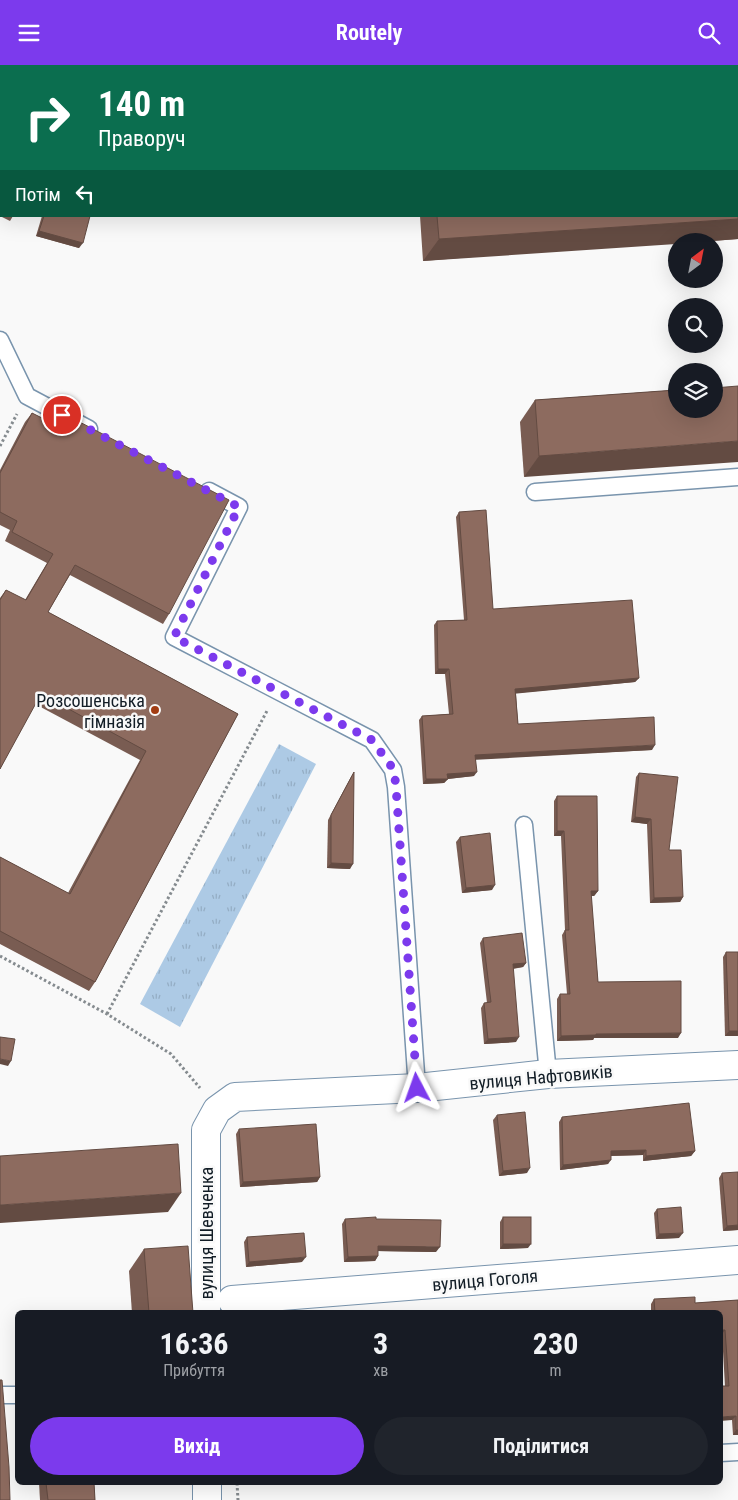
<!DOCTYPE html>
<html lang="uk">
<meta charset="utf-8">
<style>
:root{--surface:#171b24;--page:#20242c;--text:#f1f3f6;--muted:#9ea1a6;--accent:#7c3aed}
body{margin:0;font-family:"Roboto Condensed",sans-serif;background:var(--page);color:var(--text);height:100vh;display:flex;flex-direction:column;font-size:19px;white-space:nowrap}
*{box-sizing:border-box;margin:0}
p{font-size:16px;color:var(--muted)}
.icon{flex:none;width:28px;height:28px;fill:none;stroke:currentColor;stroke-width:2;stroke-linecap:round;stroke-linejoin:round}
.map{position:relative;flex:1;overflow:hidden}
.panel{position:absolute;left:15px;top:1245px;width:708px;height:175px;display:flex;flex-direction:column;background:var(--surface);border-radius:8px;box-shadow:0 5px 20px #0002}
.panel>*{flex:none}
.guide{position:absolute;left:0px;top:0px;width:739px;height:152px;box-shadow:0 5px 20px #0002;background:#0b6e4f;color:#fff;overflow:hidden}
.needle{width:32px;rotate:32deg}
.tools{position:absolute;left:668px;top:168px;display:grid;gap:10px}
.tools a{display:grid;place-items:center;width:55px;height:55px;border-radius:50%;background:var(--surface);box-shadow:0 5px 20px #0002;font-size:25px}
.pin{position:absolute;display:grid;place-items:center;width:42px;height:42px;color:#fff;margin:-21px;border:2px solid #fff;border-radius:50%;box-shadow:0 1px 5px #0007}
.me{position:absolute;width:55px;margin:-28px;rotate:356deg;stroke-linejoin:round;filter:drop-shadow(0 0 4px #0008)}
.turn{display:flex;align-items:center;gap:18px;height:105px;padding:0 15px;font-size:22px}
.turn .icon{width:65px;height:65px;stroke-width:2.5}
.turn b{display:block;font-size:35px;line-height:42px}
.then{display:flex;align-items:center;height:48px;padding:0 15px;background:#0003;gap:10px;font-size:19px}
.eta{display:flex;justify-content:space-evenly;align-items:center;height:85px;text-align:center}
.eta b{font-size:30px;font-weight:700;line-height:35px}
.action{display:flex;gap:10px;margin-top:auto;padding:10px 15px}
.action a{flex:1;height:58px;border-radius:30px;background:var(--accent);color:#fff;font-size:20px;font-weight:700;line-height:58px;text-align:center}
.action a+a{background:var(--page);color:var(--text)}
header{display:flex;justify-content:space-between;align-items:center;height:65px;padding:0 15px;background:var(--accent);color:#fff;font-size:22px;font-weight:700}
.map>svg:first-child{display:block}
.park{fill:url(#park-tufts)}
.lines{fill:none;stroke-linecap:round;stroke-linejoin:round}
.lane-casing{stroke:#7994ad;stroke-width:19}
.street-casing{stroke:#7994ad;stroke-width:30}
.path{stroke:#858b8f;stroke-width:3;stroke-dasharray:2.5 2.5;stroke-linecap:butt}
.lane{stroke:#fff;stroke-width:16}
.street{stroke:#fff;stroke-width:28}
.wall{fill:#795c52}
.shaded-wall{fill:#634b42}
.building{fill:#8d6b5f;stroke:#634b42}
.route{stroke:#7c3aed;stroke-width:9;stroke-dasharray:0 16.2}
.poi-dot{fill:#a23c12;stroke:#f9f9f9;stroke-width:2}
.labels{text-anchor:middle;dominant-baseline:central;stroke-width:5;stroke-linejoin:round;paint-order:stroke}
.poi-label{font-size:18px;fill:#121d26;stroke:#f9f9f9;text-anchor:end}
.street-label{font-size:18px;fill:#121d26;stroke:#f9f9f9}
</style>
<header><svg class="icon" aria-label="menu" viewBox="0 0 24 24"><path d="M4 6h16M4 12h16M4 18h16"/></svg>Routely<svg class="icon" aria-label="search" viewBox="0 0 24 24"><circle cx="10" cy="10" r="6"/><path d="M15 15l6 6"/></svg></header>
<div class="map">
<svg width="738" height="1435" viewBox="0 0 738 1435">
<defs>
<pattern id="park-tufts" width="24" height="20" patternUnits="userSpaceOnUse" patternTransform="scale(1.25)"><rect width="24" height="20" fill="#adcae5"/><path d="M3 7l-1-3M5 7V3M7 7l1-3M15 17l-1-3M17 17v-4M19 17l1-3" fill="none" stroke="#94adc4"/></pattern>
</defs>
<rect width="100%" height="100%" fill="#f9f9f9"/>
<path class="park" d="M279,679L316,699L180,962L140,939Z"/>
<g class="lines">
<g class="lane-casing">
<g id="lane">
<path d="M0,275L27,331L89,364"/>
<path d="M209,426L239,442L174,572L372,675L393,705L396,722L417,1023"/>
<path d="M535,427L738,412"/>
<path d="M524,760L548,1009"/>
<path d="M0,1330H18"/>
<path d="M720,1388L738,1387"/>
</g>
</g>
<g class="street-casing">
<g id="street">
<path d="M232,1235L738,1195"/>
<path d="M206,1248V1065L217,1045L235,1032L417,1023L548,1009L738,1000"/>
<path d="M207,1418V1435"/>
</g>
</g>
<g class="path">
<path d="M0,381L17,349"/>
<path d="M0,891L107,949L171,989L200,1023"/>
<path d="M107,949L268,644"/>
<path d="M237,1418L238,1435"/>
</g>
<use href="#lane" class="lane"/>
<use href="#street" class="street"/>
</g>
<g class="wall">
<path d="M0,120L1,121V151H13L10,156L0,151Z"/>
<path d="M42,151H90L79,183L36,171Z"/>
<path d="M420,151H738V174L712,176H676L423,196Z"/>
<path d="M676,325L524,412L520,357L535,335Z"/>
<path d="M32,348L64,365L72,353L169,549L163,559L70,510L48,547L238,649L95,917L89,926L0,879V792L68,828L140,695L35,639L0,704V533L6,525L25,535L47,498L5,476L10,465L0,460V405L25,357Z"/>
<path d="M459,447L493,544L639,613L635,617L516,628L518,659L652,685L476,694L474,711L448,714L444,718L423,719L419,655L422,651L449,649L445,609H435L434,560L437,556L464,555L456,452Z"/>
<path d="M354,707L350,804L327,803L328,755L351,712Z"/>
<path d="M639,708L669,785L683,832L680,837L650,838L647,759L631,757L636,712Z"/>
<path d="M557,731L598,826L594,831H591L598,917L678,973H594L593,975L557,976V934L560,929H567L562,870L565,865L561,771H554V736Z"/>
<path d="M460,772L492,825L462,828L456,777Z"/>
<path d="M483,873L526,898L523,902L513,904L516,977L484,979L481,943L484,938H487L480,878Z"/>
<path d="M726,887H738V971H725L723,892Z"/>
<path d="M497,1050L527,1108L499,1111L493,1055Z"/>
<path d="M562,1052L695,1086L691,1091L643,1096V1090L611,1091L608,1099L560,1105L559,1057Z"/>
<path d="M239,1064L320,1112L317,1117L240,1122L236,1069Z"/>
<path d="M722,1108L738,1165L723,1166L719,1113Z"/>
<path d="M657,1144L679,1173L656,1174L654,1148Z"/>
<path d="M503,1152L528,1183L500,1184V1157Z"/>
<path d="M345,1154H376L436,1187L378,1186V1191L375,1196L344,1197L342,1159Z"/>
<path d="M247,1172L302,1197L246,1202L244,1177Z"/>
<path d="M144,1184L193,1248H132L129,1206Z"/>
<path d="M654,1234L695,1238L738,1235V1370H733L732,1355L725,1321L722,1269L720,1270V1248H651V1239Z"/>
<path d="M39,1418H94L95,1435H40Z"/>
</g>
<g class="shaded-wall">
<path d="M738,154V174L712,176H676V179L423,196L439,174Z"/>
<path d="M39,166L83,178L79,183L36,171Z"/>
<path d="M738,376V397L524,412L539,391Z"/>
<path d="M438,604H449L445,609H435Z"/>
<path d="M639,613L635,617L512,629L515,624Z"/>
<path d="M655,680L652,685L472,695L475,690Z"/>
<path d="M477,707L474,711L447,714H448L444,718L423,719L426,714L447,709Z"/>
<path d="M635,752L651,754L647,759L631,757Z"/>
<path d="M557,766H564L561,771H554Z"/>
<path d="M331,798L353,799L350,804L327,803Z"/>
<path d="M495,820L492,825L462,828L466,823Z"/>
<path d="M591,826H598L594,831H587Z"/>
<path d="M683,832L680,837L650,838L654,833Z"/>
<path d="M526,898L523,902L509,904L513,899Z"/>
<path d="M729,966H738V971H725Z"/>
<path d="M681,968L678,973H594L593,975L557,976L561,971L596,969Z"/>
<path d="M519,972L516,977L484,979L488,974Z"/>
<path d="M0,994L11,996L8,1001L0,999Z"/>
<path d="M646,1085L643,1090L607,1091L611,1086Z"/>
<path d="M695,1086L691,1091L643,1096L646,1091Z"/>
<path d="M611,1095L608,1099L560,1105L563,1100Z"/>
<path d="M530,1103L527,1108L499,1111L503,1106Z"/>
<path d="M320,1112L317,1117L240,1122L243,1117Z"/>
<path d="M181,1128L168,1147L0,1158V1140Z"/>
<path d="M738,1160V1165L723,1166L727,1161Z"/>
<path d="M683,1168L679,1173L656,1174L659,1169Z"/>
<path d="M503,1179H531L528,1183L500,1184Z"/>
<path d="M378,1181L440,1182L436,1187L374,1186Z"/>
<path d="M378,1191L375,1196L344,1197L348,1192Z"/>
<path d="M306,1192L302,1197L246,1202L249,1197Z"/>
<path d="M720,1265H725L722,1269L720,1270Z"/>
<path d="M736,1351L732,1355L720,1356V1352Z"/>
<path d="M736,1365H738V1370H733Z"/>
</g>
<g class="building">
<path d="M738,96V154L439,174L437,151H738Z"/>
<path d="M0,120L1,121V141L0,140Z"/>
<path d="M44,151H90L83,178L39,166Z"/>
<path d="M738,321V376L539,391L535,335L676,325V344H714V323Z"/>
<path d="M32,348L66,365L72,353L229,435L169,549L75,500L48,547L238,649L95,917L0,866V792L70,829L146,686L41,629L0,704V535L6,525L26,535L53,489L12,467L17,456L0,447V408Z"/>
<path d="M486,445L493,544L632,535L639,613L515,624L518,659L654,652L655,680L475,690L477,707L447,709L448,714H426L422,651L453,649L449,604H438L437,556L467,555L459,447Z"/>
<path d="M354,707L353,799L331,798V750Z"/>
<path d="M639,708L678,712L669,785H681L683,832L654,833L651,754L635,752Z"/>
<path d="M557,731H597L598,826H591L598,917L681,916V968L596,969V970L561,971L560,929H570L565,865H569L564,766H557Z"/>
<path d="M490,768L495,820L466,823L460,772Z"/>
<path d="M522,868L526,898L513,899L519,972L488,974L484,938L491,937L483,873Z"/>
<path d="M726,887H738V966H729Z"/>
<path d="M0,972L15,974L11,996L0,994Z"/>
<path d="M689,1038L695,1086L646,1091V1085L611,1086V1095L563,1100L562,1052Z"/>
<path d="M525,1047L530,1103L503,1106L497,1050Z"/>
<path d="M316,1059L320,1112L243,1117L239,1064Z"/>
<path d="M178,1079L181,1128L0,1140V1091Z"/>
<path d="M738,1107V1160L727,1161L722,1108Z"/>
<path d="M681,1142L683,1168L659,1169L657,1144Z"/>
<path d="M376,1152V1154L441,1155L440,1182L378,1181V1191L348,1192L345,1154Z"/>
<rect x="503" y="1152" width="28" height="27"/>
<path d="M304,1168L306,1192L249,1197L247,1172Z"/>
<path d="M188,1181L193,1248H149L144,1184Z"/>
<path d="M695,1232V1238L738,1235V1365H736V1351L720,1352V1321H729L725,1265H720V1248H655L654,1234Z"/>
<path d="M0,1315H2L9,1402L10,1435H0Z"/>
<path d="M46,1418H94L95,1435H48Z"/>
</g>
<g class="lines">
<path class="route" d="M62,350L239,442L174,572L372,675L394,705L396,722L417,1023"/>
</g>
<circle class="poi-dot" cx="155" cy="645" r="5"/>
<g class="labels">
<g class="poi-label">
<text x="145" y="635">Розсошенська<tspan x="145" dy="21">гімназія</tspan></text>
</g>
<g class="street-label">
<text transform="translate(541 1012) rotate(-5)">вулиця Нафтовиків</text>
<text transform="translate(206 1168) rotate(-90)">вулиця Шевченка</text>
<text transform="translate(485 1215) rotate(-5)">вулиця Гоголя</text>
</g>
</g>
</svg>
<div class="tools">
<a><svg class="needle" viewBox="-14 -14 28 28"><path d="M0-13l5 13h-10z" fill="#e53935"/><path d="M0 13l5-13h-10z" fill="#9ea1a6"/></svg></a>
<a><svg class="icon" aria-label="search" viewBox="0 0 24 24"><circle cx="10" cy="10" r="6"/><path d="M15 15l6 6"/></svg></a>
<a><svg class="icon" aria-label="layers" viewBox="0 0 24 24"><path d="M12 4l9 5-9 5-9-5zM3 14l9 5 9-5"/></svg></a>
</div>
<div class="pin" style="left:62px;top:350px;background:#d93025"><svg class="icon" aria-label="arrive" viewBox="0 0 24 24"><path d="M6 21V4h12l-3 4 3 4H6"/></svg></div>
<svg class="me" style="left:417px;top:1023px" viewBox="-20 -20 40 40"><path d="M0-17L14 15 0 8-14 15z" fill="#7c3aed" stroke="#fff" stroke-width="4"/></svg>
<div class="guide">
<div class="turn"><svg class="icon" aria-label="right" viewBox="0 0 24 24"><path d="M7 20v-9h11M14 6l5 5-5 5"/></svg><div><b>140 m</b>Праворуч</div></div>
<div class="then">Потім<svg class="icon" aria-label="left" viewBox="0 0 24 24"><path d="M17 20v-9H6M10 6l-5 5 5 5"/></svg></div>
</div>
<section class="panel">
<div class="eta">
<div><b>16:36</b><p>Прибуття</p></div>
<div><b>3</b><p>хв</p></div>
<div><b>230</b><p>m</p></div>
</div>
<div class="action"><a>Вихід</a><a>Поділитися</a></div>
</section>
</div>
